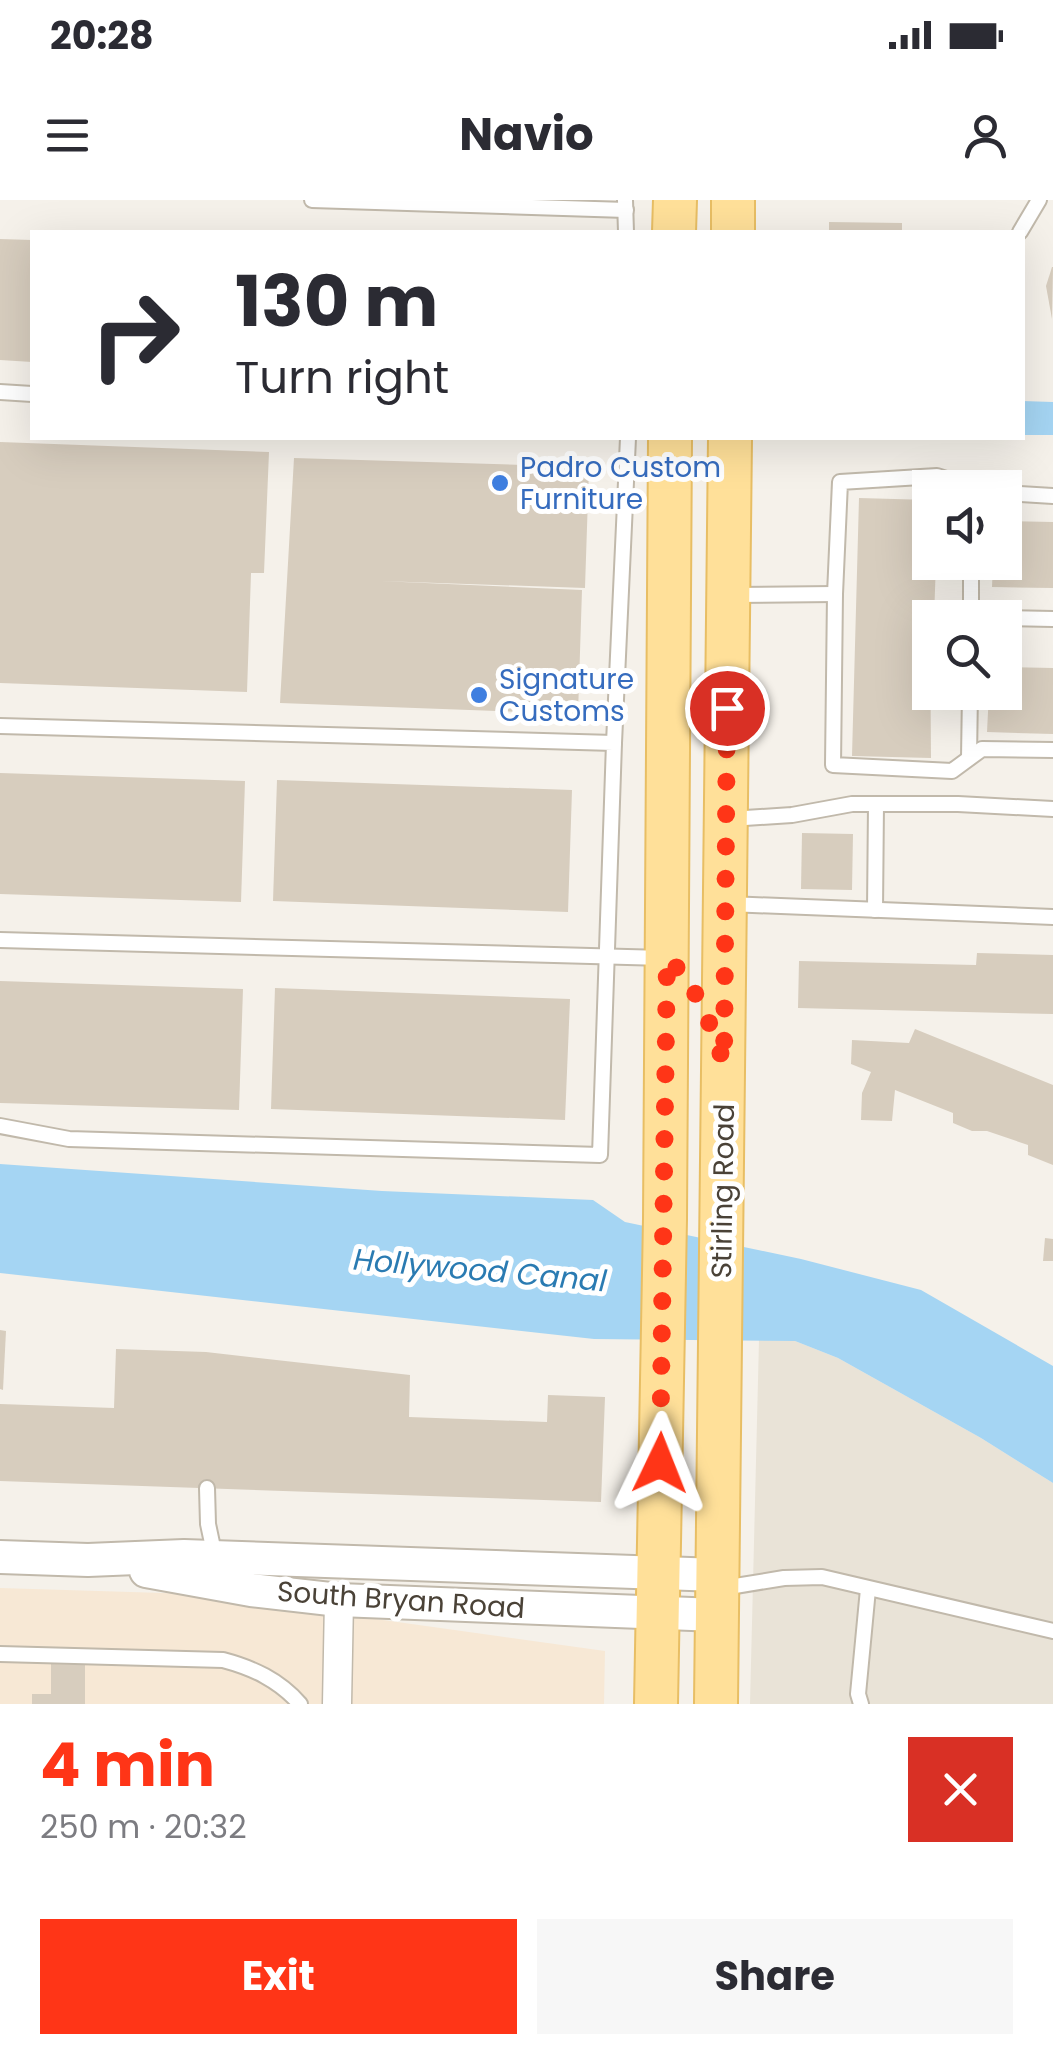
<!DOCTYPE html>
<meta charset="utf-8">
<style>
:root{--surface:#fff;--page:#f7f7f7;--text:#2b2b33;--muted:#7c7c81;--accent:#ff3517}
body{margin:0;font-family:Poppins,sans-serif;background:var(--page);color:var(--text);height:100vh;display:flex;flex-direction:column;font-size:38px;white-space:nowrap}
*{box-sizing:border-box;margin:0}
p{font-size:32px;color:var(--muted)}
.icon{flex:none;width:55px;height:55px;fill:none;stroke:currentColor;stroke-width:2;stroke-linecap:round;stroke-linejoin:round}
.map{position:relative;height:1504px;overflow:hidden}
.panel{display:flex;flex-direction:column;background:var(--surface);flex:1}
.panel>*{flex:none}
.hud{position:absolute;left:30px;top:30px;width:995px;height:210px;border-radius:0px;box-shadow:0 10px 40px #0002;background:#fff;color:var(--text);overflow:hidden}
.controls{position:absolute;left:912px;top:270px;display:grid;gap:20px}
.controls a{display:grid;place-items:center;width:110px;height:110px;border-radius:0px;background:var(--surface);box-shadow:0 10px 40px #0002;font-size:50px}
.pin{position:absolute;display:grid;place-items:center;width:85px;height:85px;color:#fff;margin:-42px;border:5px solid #fff;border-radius:50%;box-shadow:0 2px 10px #0007}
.me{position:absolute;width:110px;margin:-55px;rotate:2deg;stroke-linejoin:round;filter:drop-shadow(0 0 8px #0008)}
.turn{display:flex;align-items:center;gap:35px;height:210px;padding:0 40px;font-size:45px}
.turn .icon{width:130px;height:130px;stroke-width:2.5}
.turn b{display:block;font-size:70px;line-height:85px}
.round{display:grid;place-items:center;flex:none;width:105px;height:105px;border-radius:0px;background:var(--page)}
.headline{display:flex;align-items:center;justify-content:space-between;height:170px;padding:0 40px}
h1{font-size:60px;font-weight:700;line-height:75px;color:var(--accent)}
.action{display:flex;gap:20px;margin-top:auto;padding:20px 40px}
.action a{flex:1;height:115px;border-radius:0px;background:var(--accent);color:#fff;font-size:40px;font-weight:700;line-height:115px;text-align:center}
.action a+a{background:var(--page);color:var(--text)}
.status{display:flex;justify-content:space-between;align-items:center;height:70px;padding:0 50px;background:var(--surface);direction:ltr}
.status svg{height:28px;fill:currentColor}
header{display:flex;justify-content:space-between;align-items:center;height:130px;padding:0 40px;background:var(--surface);font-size:45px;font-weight:700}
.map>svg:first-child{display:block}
.residential{fill:#e9e3d7}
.commercial{fill:#f7e8d5}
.water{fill:#a5d5f3}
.building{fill:#d7cdbe}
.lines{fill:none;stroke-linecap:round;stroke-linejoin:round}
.service-casing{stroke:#c1b9ab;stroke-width:18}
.minor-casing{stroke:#c1b9ab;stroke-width:31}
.tertiary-casing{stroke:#c1b9ab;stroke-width:36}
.primary-casing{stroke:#e8be64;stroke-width:46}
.service{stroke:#fff;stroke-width:14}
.minor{stroke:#fff;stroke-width:28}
.tertiary{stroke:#fff;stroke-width:32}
.primary{stroke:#ffe099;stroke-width:42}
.route{stroke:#ff3517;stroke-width:18;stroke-dasharray:0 32.4}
.shop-dot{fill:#3f7fe0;stroke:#fff;stroke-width:4}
.labels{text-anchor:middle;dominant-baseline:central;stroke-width:10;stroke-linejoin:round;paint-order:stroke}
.shop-label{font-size:28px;fill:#366cbe;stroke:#fff;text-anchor:start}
.street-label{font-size:28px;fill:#4a4237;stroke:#fff}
.water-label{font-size:30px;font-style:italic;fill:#2a7bb2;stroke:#fff}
</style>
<div class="status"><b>20:28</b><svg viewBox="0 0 49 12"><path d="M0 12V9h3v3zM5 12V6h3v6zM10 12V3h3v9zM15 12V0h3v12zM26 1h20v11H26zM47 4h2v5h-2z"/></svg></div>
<header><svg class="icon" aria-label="menu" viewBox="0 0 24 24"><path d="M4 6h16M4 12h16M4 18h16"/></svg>Navio<svg class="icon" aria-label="person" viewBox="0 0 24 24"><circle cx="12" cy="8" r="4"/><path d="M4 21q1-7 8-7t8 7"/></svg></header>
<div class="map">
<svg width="1053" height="1504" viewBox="0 0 1053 1504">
<rect width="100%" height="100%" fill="#f5f1ea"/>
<path class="residential" d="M759,1140L795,1141L838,1158L981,1238L1053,1283V1504H750Z"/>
<path class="commercial" d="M0,1388L196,1394L605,1451L604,1504H0Z"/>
<g class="water">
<path d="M1022,201L1053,202V235H1023Z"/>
<path d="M0,964L382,991L593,1000L625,1022L801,1059L921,1090L1053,1166V1283L981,1238L838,1158L795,1141L594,1139L0,1073Z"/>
</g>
<g class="building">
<path d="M829,22L902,23V32H829Z"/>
<path d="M0,39L32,40V162L0,160Z"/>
<path d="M1052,67H1053L1052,119L1046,86Z"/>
<path d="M0,242L269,252L264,373H251L247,492L0,483Z"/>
<path d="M294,258L589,267L585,388L380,381L582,390L578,514L280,503Z"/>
<path d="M859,298L930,300V362H936L934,418H930L931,558L852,556Z"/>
<path d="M1005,321L1053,322V388L992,387L993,362H1005Z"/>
<path d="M1005,467L1053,468V534L987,532L989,492H1005Z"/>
<path d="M0,573L245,581L241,702L0,694Z"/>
<path d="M277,580L572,590L568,712L273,701Z"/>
<path d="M802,633L853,634L852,690L801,689Z"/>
<path d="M977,753L1053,755V814L798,808L799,761L976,765Z"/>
<path d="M0,781L243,789L239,910L0,903Z"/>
<path d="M275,788L570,799L565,920L271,909Z"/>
<path d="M915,829L1053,885V965L1028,955V945L987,931H972L953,923V913L895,890L892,921L861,920L862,893L871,872L851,864L852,840L909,843Z"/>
<path d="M1045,1038L1053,1039V1061H1043Z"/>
<path d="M0,1130L6,1131L3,1190L0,1189Z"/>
<path d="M116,1149L206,1152L410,1175L409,1217L547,1222L548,1195L605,1197L601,1302L0,1281V1204L114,1208Z"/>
<path d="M51,1464L85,1465V1504H32V1494H51Z"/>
</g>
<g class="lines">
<g class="service-casing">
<g id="service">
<path d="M312,0L626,10"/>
<path d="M625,0L626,32"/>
<path d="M1020,32L1039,0"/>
<path d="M0,192L32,194"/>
<path d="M975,288L937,276L840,282L835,394L833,565L952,571L982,549L1053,550"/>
<path d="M1005,293L1053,296"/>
<path d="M733,395L835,394"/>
<path d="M971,416L1004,418"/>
<path d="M971,418V362"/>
<path d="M1005,418L1053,419"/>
<path d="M0,526L614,543L600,955L69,939L0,926"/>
<path d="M614,543L628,238"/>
<path d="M969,558L970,492"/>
<path d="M730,619L792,615L852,604H958L1053,609"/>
<path d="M729,704L1053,717"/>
<path d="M875,710L876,604"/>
<path d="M0,740L664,758"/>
<path d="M207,1288L208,1324L215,1357"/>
<path d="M723,1388L784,1378L822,1377L1053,1431"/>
<path d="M0,1454L223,1460C253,1468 279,1480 300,1504"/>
<path d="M861,1504L858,1494L868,1389"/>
</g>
</g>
<g class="minor-casing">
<path id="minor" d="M337,1504L339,1400"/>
</g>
<g class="tertiary-casing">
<g id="tertiary">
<path d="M0,1357L88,1360L184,1356L718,1375"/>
<path d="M146,1371L251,1390L339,1400L717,1415"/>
</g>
</g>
<g class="primary-casing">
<g id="primary">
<path d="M674,32L675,0"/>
<path d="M733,32V0"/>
<path d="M656,1504L665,1019L670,238"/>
<path d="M716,1504L730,238"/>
</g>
</g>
<use href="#service" class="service"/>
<use href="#minor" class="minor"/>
<use href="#tertiary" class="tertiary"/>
<use href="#primary" class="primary"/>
</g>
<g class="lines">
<path class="route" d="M660,1263L667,758C699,787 710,825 724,863L727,508"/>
</g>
<g class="shop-dot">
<circle cx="500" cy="283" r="10"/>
<circle cx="479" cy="495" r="10"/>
</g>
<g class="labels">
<g class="shop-label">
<text x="520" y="267">Padro Custom<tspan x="520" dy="32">Furniture</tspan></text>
<text x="499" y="479">Signature<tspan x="499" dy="32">Customs</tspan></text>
</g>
<g class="street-label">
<text transform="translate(723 991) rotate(-89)">Stirling Road</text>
<text transform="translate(401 1400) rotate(4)">South Bryan Road</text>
</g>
<g class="water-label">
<text transform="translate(480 1070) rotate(5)">Hollywood Canal</text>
</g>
</g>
</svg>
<div class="controls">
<a><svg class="icon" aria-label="sound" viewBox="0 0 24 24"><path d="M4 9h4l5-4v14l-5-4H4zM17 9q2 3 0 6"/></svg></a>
<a><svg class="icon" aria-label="search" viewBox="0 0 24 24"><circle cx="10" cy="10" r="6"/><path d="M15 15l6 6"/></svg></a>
</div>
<div class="pin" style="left:727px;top:508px;background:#d93025"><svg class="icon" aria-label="arrive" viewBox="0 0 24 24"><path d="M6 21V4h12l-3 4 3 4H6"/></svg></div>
<svg class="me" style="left:660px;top:1263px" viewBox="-20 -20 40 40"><path d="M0-17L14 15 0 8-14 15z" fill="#ff3517" stroke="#fff" stroke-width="4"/></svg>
<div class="hud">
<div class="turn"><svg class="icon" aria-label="right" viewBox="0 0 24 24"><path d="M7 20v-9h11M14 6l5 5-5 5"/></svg><div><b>130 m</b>Turn right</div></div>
</div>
</div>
<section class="panel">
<div class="headline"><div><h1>4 min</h1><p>250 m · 20:32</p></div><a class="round" style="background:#d93025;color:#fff"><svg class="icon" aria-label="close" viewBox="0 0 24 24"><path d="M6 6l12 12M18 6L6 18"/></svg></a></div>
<div class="action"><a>Exit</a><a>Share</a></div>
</section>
